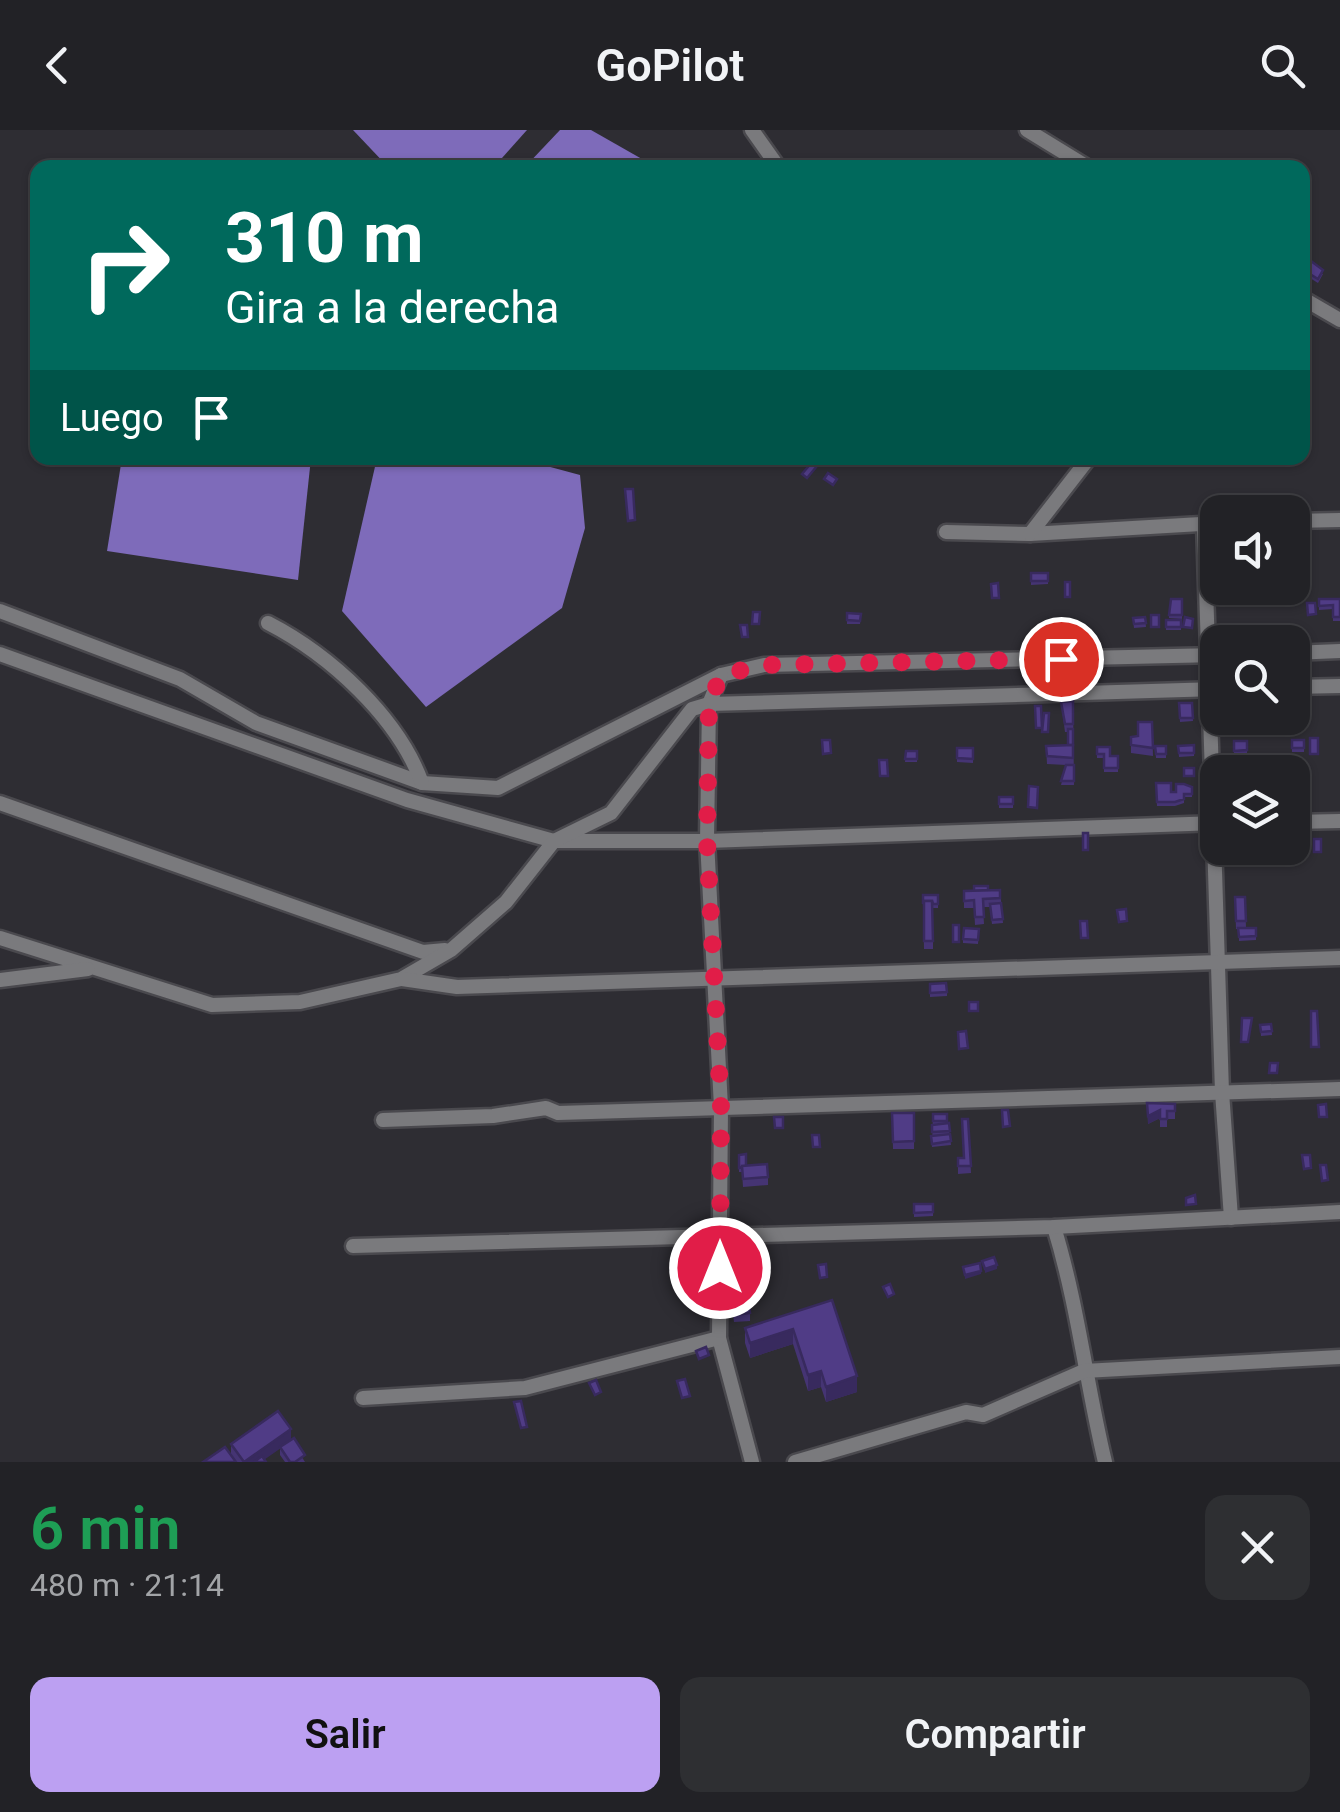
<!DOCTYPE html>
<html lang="es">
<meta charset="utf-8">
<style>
:root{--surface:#222226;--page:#2e2f32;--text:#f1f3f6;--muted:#a2a4a7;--line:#3f3f43;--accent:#bca0f2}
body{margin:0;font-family:Roboto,sans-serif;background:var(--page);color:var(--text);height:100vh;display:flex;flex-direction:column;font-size:38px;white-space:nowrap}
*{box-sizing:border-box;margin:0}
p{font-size:32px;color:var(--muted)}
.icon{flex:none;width:55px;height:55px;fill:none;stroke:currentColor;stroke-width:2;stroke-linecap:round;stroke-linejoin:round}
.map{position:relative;height:1332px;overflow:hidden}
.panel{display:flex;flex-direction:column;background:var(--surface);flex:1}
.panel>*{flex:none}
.banner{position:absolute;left:30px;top:30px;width:1280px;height:305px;border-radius:20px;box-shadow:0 2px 8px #0004,0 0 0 2px var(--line);background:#00695c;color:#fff;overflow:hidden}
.tools{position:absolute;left:1200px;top:365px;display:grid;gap:20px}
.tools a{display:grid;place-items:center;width:110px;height:110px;border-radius:20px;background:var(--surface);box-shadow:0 2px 8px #0004,0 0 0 2px var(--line);font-size:50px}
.pin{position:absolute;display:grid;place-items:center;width:85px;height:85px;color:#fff;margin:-42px;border:5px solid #fff;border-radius:50%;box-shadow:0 2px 10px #0007}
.me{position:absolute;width:110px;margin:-55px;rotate:0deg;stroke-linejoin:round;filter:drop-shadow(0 0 8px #0008)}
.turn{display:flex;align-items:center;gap:35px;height:210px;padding:0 30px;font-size:45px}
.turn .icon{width:130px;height:130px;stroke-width:2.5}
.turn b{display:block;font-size:70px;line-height:85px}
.then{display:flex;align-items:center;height:95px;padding:0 30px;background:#0003;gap:20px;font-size:38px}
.round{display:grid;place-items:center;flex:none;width:105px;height:105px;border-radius:20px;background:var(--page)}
.overview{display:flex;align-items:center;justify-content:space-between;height:170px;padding:0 30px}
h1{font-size:60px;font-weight:600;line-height:75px;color:#1e9e55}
.primary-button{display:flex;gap:20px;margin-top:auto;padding:20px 30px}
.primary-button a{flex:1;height:115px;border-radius:20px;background:var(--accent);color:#111;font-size:40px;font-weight:600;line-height:115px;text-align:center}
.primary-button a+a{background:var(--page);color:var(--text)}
header{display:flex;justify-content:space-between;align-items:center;height:130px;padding:0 30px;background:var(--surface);font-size:45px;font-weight:600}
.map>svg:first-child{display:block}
.water{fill:#7e6bba}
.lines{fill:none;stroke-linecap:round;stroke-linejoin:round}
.minor-casing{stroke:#4a494e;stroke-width:19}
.minor{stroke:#7a7a7d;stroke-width:14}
.wall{fill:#453473}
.shaded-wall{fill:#382a5e}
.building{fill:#503c86;stroke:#382a5e;stroke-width:2.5}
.route{stroke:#e11d48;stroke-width:18;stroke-dasharray:0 32.4}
</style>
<header><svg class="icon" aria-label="back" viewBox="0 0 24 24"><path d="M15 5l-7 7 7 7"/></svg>GoPilot<svg class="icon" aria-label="search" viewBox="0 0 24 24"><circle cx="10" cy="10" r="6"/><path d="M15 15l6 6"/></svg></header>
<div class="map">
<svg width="1340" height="1332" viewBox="0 0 1340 1332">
<rect width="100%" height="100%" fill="#2e2d33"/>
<g class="water">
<path d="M353,0H527L494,37L389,38Z"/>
<path d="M560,0H591L656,37H525Z"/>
<path d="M122,328H311L298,450L107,421Z"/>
<path d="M377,328H517L580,345L585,398L562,478L426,577L342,481Z"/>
</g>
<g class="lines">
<g class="minor-casing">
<g id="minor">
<path d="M752,0L779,38"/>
<path d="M1027,0L1089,38"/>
<path d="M1302,168L1340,190"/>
<path d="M1292,391L1340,390"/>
<path d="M1204,394L1222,962L1231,1088"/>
<path d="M946,402L1030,404L1218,393"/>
<path d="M1030,404L1089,328"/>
<path d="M0,481L180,549L256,593L422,653L498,658L721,545L764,535L1218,525"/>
<path d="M268,493C330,525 398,587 422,653"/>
<path d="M1292,523L1340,521"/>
<path d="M0,524L407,670L554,711H707L1218,693"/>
<path d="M721,545L709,574L707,711L721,977L719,1208L752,1332"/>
<path d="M1292,557L1340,556"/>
<path d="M0,673L423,822L445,820"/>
<path d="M1292,692L1340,691"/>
<path d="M0,808L212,875L300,872L401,849L451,820L506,772L554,711L611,683L692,579L709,574L1218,559"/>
<path d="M402,849L457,857L1340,828"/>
<path d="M0,850L88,839"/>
<path d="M383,990L493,986L546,978L558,983L1340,959"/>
<path d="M1054,1097C1078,1175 1086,1253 1105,1332"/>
<path d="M353,1116L1054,1097L1340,1082"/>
<path d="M363,1268L525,1258L719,1208"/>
<path d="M795,1332L966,1282L983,1285L1084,1241L1340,1227"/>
</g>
</g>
<use href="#minor" class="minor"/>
</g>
<g class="wall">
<path d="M1305,141L1323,144L1318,153L1305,145Z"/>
<path d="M1031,443H1048V454L1031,455Z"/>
<path d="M1182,469V489L1169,488V485Z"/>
<path d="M1319,469H1340V491H1333V479L1319,480Z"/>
<path d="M847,483L861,484L860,494H847Z"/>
<path d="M1145,487L1146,497L1134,498L1133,488Z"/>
<rect x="1166" y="490" width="15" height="10"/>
<path d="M1073,571L1074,655H1061L1066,635L1047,634L1046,616L1068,615V602H1065L1061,572Z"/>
<path d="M1179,573H1192L1193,591L1180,592Z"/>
<path d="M1152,592L1153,626L1131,623V607L1138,606Z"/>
<rect x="1292" y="610" width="12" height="12"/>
<rect x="1234" y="611" width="13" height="13"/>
<path d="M1155,616H1166V628H1156Z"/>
<path d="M1178,616L1194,623V626L1179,627Z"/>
<path d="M1097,617L1110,626H1118V642H1104V628H1097Z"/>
<path d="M957,618H973V633L957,632Z"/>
<path d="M906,621H917V632H905Z"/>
<path d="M1156,653L1171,662L1192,657V667H1184V673L1175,676H1157Z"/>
<rect x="999" y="667" width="14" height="11"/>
<path d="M1000,760L1003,793L992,794L990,777H983L984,794L975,795L974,778H964V761Z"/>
<path d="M923,765H938V778H933V819H924Z"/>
<path d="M1235,767H1245L1246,798H1256V810L1239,811V799H1236Z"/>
<path d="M979,799L978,814L963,813V809Z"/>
<path d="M930,854L947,862V866L930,867Z"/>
<path d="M1271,894L1272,905L1261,906L1260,895Z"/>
<path d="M1147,973L1175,974V989H1167V997H1160V988L1148,994Z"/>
<path d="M892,983H914V1019H893Z"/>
<path d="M933,984H947L951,1015L932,1017Z"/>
<path d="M968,989L971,1043L958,1044V1028H964Z"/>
<path d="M739,1025L746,1036L768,1047V1055L743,1057L742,1042H739Z"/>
<path d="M914,1074H933V1086L914,1087Z"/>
<path d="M731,1167L750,1183V1191L734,1192Z"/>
<path d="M832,1170L857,1262L826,1272L821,1257L808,1261L793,1214L750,1228L745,1213V1198Z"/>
<path d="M291,1310L305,1332H285L280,1325V1318L264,1329L266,1332H203L231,1326V1314Z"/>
</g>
<g class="shaded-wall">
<path d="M1160,980V988L1148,994V986Z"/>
<path d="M997,1135V1139L985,1143V1139Z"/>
<path d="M981,1141V1144L965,1149V1145Z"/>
<path d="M793,1199V1214L750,1228V1213Z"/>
<path d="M821,1241V1257L808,1261V1245Z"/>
<path d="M857,1246V1262L826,1272V1257Z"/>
<path d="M291,1299V1311L261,1332H244Z"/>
</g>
<g class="building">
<path d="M1311,131L1323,140L1318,149L1305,141Z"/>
<path d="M812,332L817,336L807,348L802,344Z"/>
<path d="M828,343L837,349L833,355L824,349Z"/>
<path d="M625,359H633L635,390L628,391Z"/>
<rect x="1031" y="443" width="17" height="8"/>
<rect x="1065" y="452" width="5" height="15"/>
<path d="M998,453L999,468H992L991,454Z"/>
<path d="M1171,469H1182V485H1169Z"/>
<path d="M1319,469H1340V487H1333V475L1319,476Z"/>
<path d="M1307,473H1315L1316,484L1308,485Z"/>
<path d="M753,482H760L759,494H752Z"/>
<path d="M847,483L861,484L860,491L847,490Z"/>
<rect x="1151" y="485" width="8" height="12"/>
<path d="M1145,487L1146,493L1134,494L1133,488Z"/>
<path d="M1185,487L1193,489L1192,498L1183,497Z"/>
<rect x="1166" y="490" width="15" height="7"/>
<path d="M740,495H747L748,507H742Z"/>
<path d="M1073,571V594H1065L1061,572Z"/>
<path d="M1179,573H1192L1193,588H1180Z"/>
<path d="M1035,576H1041L1042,598H1036Z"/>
<path d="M1044,583H1049L1048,602H1042Z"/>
<path d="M1138,592H1152L1153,618L1131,615V607L1138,606Z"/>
<rect x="1068" y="599" width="5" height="16"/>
<rect x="1310" y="608" width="8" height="16"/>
<path d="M822,610H830L831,623L823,624Z"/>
<rect x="1292" y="610" width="12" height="8"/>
<path d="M1234,611H1247V620L1234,621Z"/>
<path d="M1073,615V628L1047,626L1046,616Z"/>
<path d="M1194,615V623H1179L1178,616Z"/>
<path d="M1155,616H1166V624H1156Z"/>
<path d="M1097,617H1110V626H1118V638H1104V624H1097Z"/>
<path d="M957,618H973V629L957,628Z"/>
<path d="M906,621H917V629H905Z"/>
<path d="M879,630H887L888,646H880Z"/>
<path d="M1066,635H1074V651H1061Z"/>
<rect x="1184" y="638" width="10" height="8"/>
<path d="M1156,653H1171V662H1176V654H1184L1192,657V664H1184V669L1175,672H1157Z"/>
<path d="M1029,656L1038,657L1037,678L1028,677Z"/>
<rect x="999" y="667" width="14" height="7"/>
<rect x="1083" y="703" width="5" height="17"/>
<rect x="1314" y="709" width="7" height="13"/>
<path d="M1235,721H1243L1242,735H1235Z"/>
<path d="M974,756H988V760L974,761Z"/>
<path d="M1000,760V768L983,769L984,787H975L974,770L964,771V761Z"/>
<path d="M923,765H938V774H933L932,771H924L923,774Z"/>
<path d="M1235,767H1245L1246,791H1236Z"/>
<path d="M924,771H932L933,811H924Z"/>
<path d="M1001,773L1003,789L992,790L990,774Z"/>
<path d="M1126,779L1127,791L1119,792L1117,780Z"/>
<path d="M1080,791H1087L1088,808H1081Z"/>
<rect x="953" y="795" width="6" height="17"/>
<path d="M964,798L979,799L978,810L963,809Z"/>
<path d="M1238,798H1256V806L1239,807Z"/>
<path d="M946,853L947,862L930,863V854Z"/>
<rect x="969" y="872" width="9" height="9"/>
<path d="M1311,881H1317L1319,917H1311Z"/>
<path d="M1242,888H1252L1248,912H1241Z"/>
<path d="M1271,894L1272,901L1261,902L1260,895Z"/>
<path d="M966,901L968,918L959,919L958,902Z"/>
<path d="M1270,933H1278L1277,943H1269Z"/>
<path d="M1147,973L1175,974V981H1167V989H1160V980L1148,986Z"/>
<path d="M1326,974L1327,987H1319L1318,975Z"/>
<path d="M1002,980H1008L1010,996L1003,997Z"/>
<path d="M892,983H914V1011L893,1012Z"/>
<rect x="933" y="984" width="14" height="7"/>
<path d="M774,987H783V998H775Z"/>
<path d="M962,989H968L971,1036H958V1028H964Z"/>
<path d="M949,993L950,1001L932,1002V995Z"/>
<path d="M950,1004L951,1011L932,1014L931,1006Z"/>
<path d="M812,1005H819L820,1017H813Z"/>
<path d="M746,1024V1036L739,1038V1025Z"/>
<path d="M1302,1025H1310L1311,1038L1304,1039Z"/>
<path d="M767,1034L768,1047L743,1049L742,1036Z"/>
<path d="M1320,1035H1326L1328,1050L1322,1051Z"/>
<path d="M1195,1065L1196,1074L1186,1075V1068Z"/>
<path d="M914,1074H933V1082L914,1083Z"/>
<path d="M994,1127L997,1135L985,1139L982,1131Z"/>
<path d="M980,1133L981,1141L965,1145L963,1137Z"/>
<path d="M826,1134L827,1147L820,1148L818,1135Z"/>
<path d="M890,1154L894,1164L888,1167L883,1157Z"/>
<path d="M747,1158L750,1183L734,1185L731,1159Z"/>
<path d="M832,1170L857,1246L826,1257L821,1241L808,1245L793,1199L750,1213L745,1198Z"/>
<path d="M706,1217L709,1225L699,1229L696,1221Z"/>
<path d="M685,1249L690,1266L682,1268L677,1251Z"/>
<path d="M596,1250L601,1262L595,1265L589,1253Z"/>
<path d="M521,1271L527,1297L521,1298L514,1272Z"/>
<path d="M278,1281L291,1299L244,1332L231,1314Z"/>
<path d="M294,1308L305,1325L295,1332H290L280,1317Z"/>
<path d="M225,1317L236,1332H203Z"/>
<path d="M262,1326L266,1332H254Z"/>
</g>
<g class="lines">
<path class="route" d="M720,1138L721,977L707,711L709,574L721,545L764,535L1061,529"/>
</g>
</svg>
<div class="tools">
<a><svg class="icon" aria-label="sound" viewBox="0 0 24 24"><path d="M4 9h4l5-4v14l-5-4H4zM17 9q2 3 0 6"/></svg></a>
<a><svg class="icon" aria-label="search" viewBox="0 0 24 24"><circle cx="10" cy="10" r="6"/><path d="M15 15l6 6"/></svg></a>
<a><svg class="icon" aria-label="layers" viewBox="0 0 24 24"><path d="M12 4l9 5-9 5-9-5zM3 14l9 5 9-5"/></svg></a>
</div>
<div class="pin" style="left:1061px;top:529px;background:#d93025"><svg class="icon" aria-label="arrive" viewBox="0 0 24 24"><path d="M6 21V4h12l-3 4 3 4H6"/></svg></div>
<svg class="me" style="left:720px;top:1138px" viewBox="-20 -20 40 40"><circle r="17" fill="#e11d48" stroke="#fff" stroke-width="3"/><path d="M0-11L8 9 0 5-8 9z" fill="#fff"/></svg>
<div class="banner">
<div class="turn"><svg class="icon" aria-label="right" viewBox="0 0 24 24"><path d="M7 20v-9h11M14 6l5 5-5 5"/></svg><div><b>310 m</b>Gira a la derecha</div></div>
<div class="then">Luego<svg class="icon" aria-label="arrive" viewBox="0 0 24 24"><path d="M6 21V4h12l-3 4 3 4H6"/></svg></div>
</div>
</div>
<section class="panel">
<div class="overview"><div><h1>6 min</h1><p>480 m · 21:14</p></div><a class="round"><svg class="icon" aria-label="close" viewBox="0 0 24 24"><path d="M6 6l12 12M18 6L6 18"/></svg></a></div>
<div class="primary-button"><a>Salir</a><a>Compartir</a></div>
</section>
